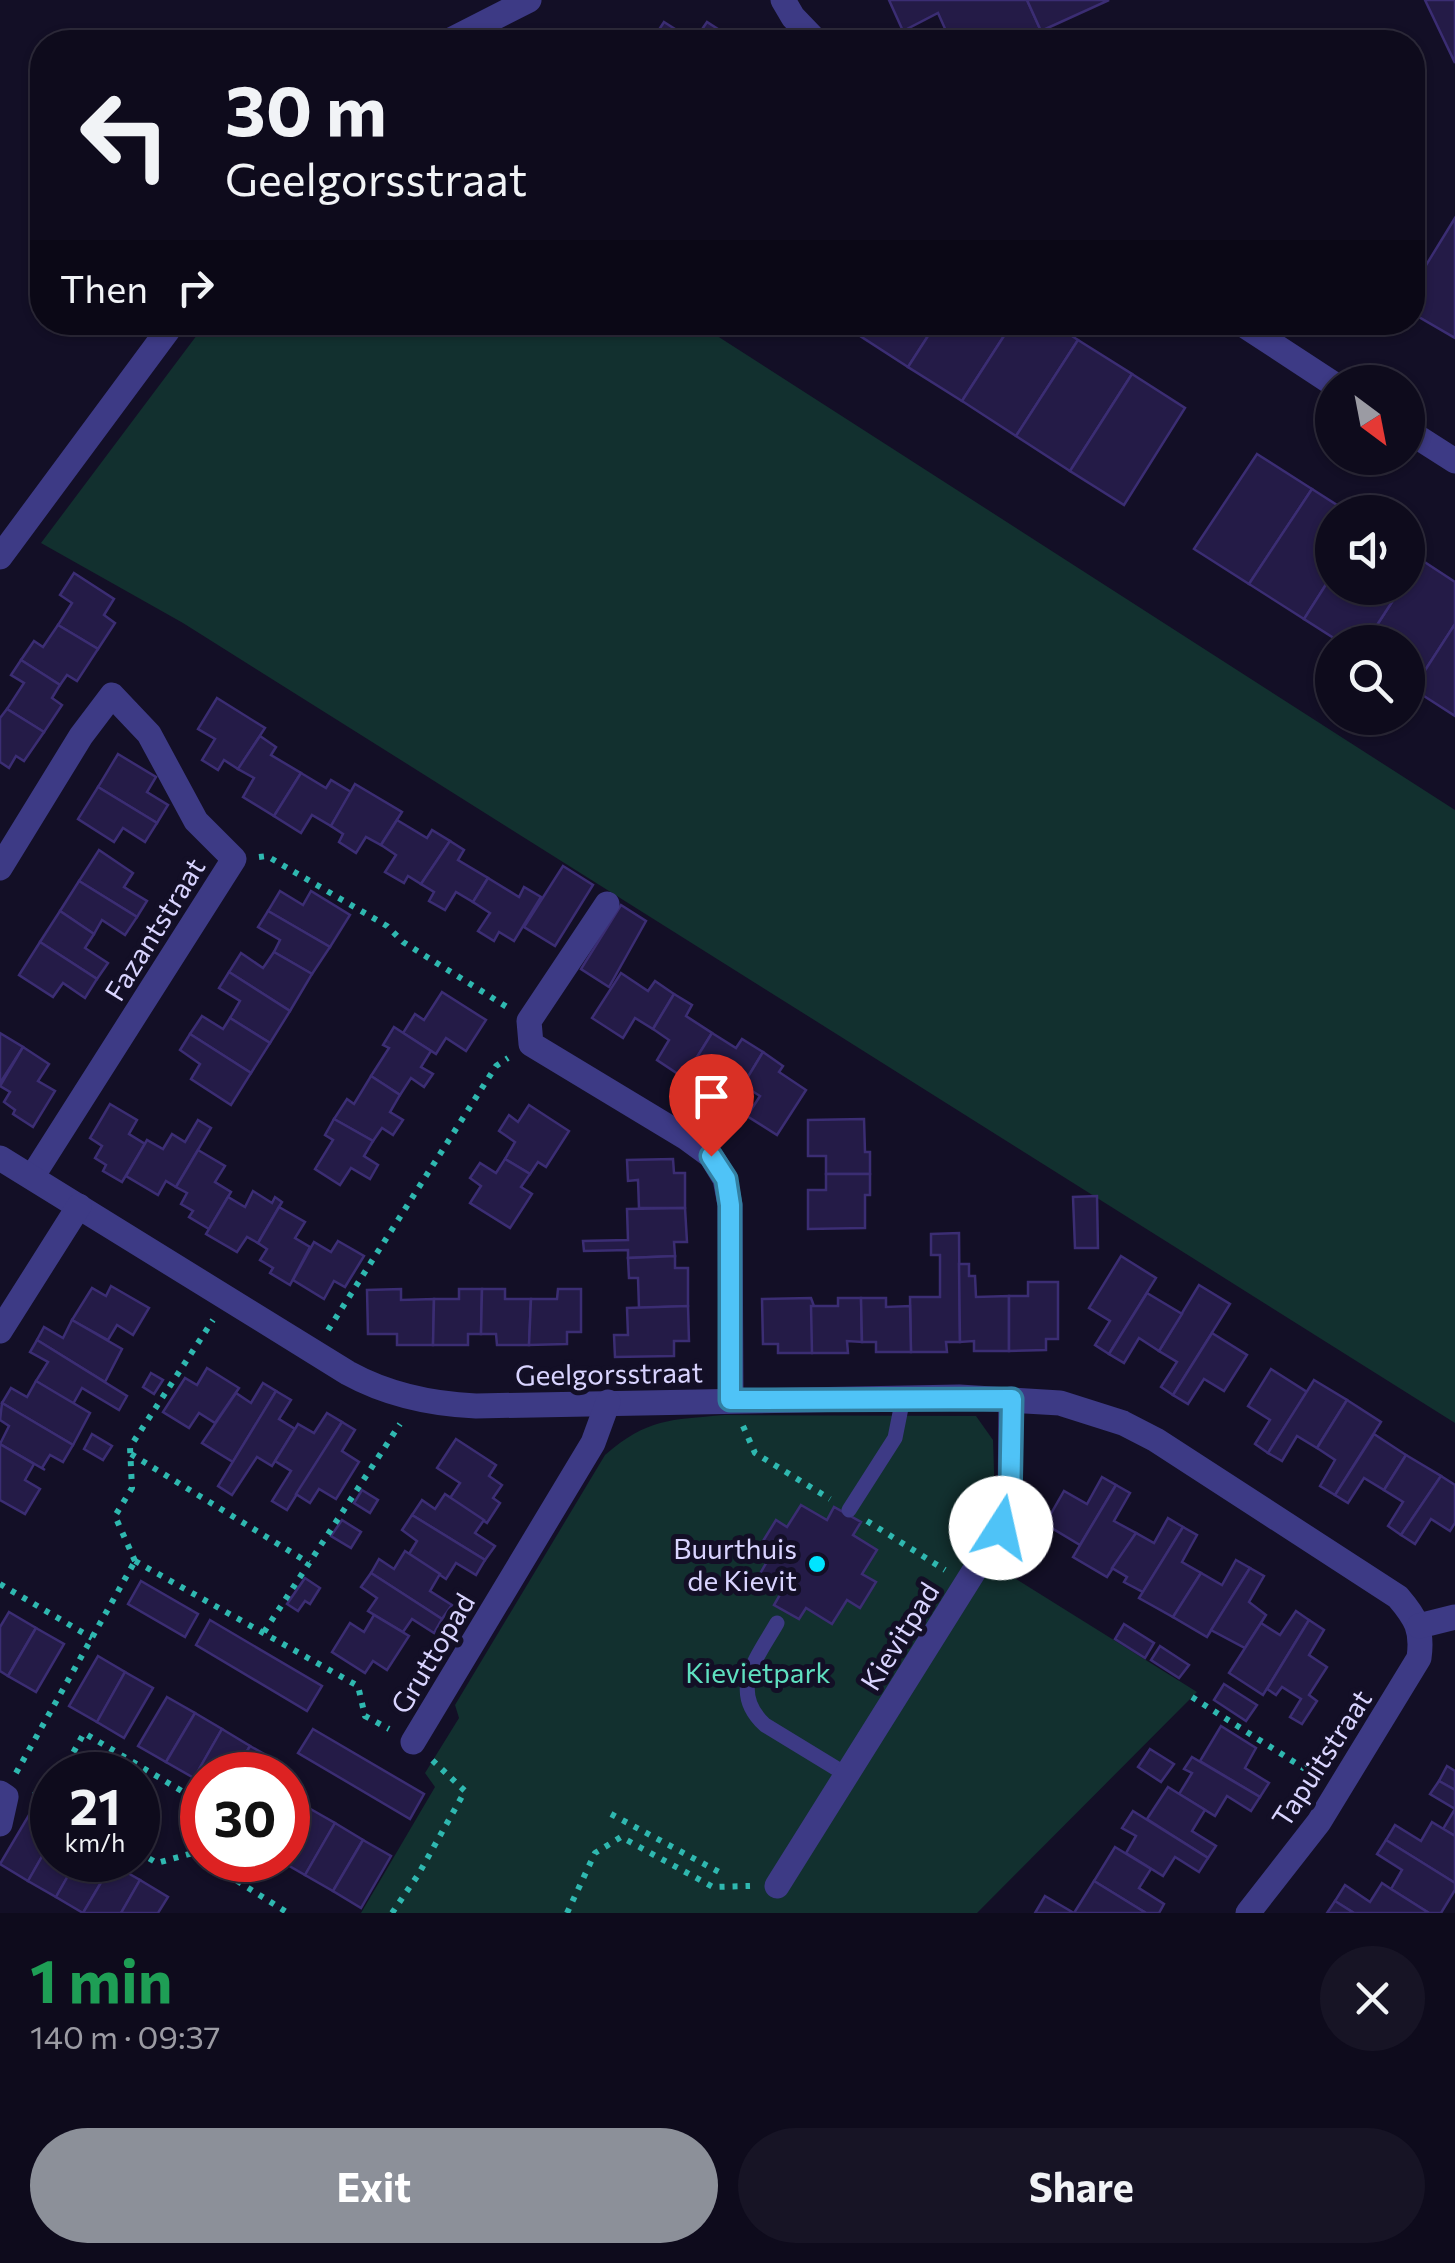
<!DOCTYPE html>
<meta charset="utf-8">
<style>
:root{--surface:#0e0b1c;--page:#171425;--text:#f1f3f6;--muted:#9b9ba3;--line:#2e2b3b;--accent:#8c9099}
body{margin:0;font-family:Commissioner,sans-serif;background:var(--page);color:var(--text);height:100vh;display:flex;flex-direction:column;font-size:38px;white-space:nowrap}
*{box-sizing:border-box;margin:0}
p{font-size:32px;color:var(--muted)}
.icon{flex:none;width:55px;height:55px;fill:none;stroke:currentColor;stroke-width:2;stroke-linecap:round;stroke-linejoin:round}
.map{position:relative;height:1913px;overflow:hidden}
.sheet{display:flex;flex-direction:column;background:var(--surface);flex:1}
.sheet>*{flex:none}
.hud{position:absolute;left:30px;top:30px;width:1395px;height:305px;border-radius:40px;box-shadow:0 2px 8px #0004,0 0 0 2px var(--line);background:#0e0b1c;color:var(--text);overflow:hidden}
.needle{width:65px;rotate:148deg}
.tools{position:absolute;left:1315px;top:365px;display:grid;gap:20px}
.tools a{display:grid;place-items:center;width:110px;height:110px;border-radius:50%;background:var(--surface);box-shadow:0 2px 8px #0004,0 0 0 2px var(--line);font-size:50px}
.speed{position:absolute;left:30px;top:1752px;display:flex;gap:20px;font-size:50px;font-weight:700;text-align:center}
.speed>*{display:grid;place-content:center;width:130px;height:130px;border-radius:50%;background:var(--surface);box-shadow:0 2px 8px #0004,0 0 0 2px var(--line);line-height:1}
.speed small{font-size:25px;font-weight:400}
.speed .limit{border:15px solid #d22;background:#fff;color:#111}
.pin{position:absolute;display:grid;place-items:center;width:85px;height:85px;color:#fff;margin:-102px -42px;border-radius:50% 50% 50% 0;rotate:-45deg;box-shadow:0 0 10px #0007}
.pin .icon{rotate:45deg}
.me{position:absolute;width:110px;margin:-55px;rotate:10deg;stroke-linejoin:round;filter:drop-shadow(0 0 8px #0008)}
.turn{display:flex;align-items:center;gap:35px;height:210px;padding:0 30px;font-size:45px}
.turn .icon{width:130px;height:130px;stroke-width:2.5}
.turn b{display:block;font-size:70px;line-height:85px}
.then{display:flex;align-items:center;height:95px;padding:0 30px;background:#0003;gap:20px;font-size:38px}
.round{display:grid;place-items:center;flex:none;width:105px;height:105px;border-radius:52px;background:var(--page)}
.summary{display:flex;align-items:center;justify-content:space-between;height:170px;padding:0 30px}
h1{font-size:60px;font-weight:700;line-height:75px;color:#1e9e55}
.primary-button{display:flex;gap:20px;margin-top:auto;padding:20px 30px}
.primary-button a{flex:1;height:115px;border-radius:60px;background:var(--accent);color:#fff;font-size:40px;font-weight:700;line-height:115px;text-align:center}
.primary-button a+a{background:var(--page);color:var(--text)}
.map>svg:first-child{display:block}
.green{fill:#12302f}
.building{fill:#241b47;stroke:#3b2d73;stroke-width:2.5}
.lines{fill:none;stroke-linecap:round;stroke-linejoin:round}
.path{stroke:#2fb8b0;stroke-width:6;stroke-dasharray:5 8;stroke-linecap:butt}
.lane{stroke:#3d3a85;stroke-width:15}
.street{stroke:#3d3a85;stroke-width:25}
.route-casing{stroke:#337fa1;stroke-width:25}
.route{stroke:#4fc3f7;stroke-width:18}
.poi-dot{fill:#00e5ff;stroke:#130f26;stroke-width:4}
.labels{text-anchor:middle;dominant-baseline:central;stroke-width:10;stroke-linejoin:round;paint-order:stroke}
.street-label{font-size:28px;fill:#d9d4ff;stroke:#130f26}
.poi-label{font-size:28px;fill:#d9d4ff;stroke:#130f26;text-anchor:end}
.park-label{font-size:28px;fill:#5fe0c0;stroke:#130f26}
</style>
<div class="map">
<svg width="1455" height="1913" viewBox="0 0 1455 1913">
<rect width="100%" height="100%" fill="#130f26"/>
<g class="green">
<path d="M206,323H697L1455,810V1423L183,623L41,543Z"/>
<path d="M724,1415L976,1416L993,1440L995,1503L971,1556L994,1571L997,1567L1197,1692L977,1913H361L435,1787L425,1773L459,1718L455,1705L605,1455C648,1418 670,1420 724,1415Z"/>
</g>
<g class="building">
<path d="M889,0H1027L1041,31L1017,42H951L938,13L903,31Z"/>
<path d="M1027,0H1109L1041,31Z"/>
<path d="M1425,0H1455V63Z"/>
<path d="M664,22L694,41L707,22L738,42H651Z"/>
<path d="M1455,218V338L1412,313V288Z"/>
<path d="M860,322H937L908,367L854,332Z"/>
<path d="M937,322H1013L962,401L908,367Z"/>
<path d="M1013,322H1051L1078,340L1016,436L962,401Z"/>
<path d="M1078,340L1132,374L1070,471L1016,436Z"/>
<path d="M1132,374L1185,408L1124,505L1070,471Z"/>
<path d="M1257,454L1312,489L1249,584L1194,549Z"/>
<path d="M1312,489L1348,512H1332V575L1304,619L1249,584Z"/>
<path d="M1408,551L1420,559L1408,578Z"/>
<path d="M1420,559L1455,582V624L1413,689L1408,685V642H1366L1401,588H1408V578Z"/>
<path d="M74,573L114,599L104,615L115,623L98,649L58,625L72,603L60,595Z"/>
<path d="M1332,575V588H1401L1366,642H1340L1304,619Z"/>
<path d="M1455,624V716L1413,689Z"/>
<path d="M58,625L98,649L77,681L67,675L60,685L21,660L34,641L43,647Z"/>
<path d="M21,660L60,685L52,698L62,705L44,732L7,709L24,683L11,675Z"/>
<path d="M217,698L265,728L238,769L224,760L218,770L202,760L215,739L198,729Z"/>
<path d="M7,709L44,732L24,761L16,756L9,768L0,762V718Z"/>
<path d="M260,736L276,747L271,755L301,773L274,816L243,797L254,778L238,769Z"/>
<path d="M118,754L156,777L147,792L168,805L157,823L98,787Z"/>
<path d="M301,773L326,788L331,780L351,792L331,826L312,815L301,833L274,816Z"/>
<path d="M355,784L402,812L381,845L366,837L356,853L339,842L343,834L331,826Z"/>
<path d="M98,787L157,823L145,842L123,828L114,842L78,819Z"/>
<path d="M397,820L427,838L432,830L450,841L421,884L408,876L404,883L385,872L396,855L381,845Z"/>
<path d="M450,841L464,850L458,860L488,878L473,902L456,892L445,910L429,901L434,892L421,884Z"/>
<path d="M99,850L133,873L124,887L147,901L137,917L79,881Z"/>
<path d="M563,866L593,885L555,946L524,927Z"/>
<path d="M488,878L519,897L524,887L541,897L514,941L499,932L494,941L478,931L490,913L473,902Z"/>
<path d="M79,881L137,917L125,935L102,920L94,934L60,911Z"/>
<path d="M280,891L303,905L311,891L350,915L330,947L268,911Z"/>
<path d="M621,905L646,921L609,987L581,969Z"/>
<path d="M60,911L94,934L85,948L108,963L97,979L40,942Z"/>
<path d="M268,911L330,947L312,974L274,952L280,940L258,927Z"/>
<path d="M40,942L97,979L85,998L63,983L53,997L19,975Z"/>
<path d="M274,952L312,974L290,1011L229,972L241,953L263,968Z"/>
<path d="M229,972L290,1011L270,1043L230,1018L240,1001L219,988Z"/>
<path d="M621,973L648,991L655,981L674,994L653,1029L635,1018L623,1038L592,1018Z"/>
<path d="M442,992L486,1020L466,1051L446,1038L436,1054L403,1033L415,1014L424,1020Z"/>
<path d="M674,994L692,1005L686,1016L712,1033L684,1078L657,1060L669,1040L653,1029Z"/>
<path d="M202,1016L223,1029L230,1018L270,1043L251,1073L190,1034Z"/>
<path d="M394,1027L431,1051L421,1067L433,1074L424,1087L411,1078L400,1095L371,1076L389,1048L383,1045Z"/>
<path d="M0,1033L23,1047L0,1083Z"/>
<path d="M712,1033L736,1048L742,1039L763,1052L743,1085L727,1075L713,1096L684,1078Z"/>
<path d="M190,1034L251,1073L231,1105L191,1079L200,1064L180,1050Z"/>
<path d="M23,1047L49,1064L38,1081L55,1091L33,1127L13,1114L15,1110L4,1102L10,1092L0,1086Z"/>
<path d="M763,1052L783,1066L779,1072L806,1090L777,1135L747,1116L760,1096L743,1085Z"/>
<path d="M371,1076L400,1095L390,1112L403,1120L393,1135L382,1128L373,1141L334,1119L347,1099L354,1104Z"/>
<path d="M110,1104L137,1120L129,1134L145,1144L122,1182L103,1171L106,1165L95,1158L102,1146L90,1138Z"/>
<path d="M529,1105L569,1131L546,1167L538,1162L530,1174L505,1159L515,1142L499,1131L509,1115L518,1122Z"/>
<path d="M334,1119L373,1141L364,1156L378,1165L370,1179L351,1168L340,1185L315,1169L333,1140L325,1135Z"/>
<path d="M864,1119L865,1152H870V1174H826V1156H808V1120Z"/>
<path d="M198,1120L211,1128L176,1187L166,1181L158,1195L126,1176L147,1140L163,1149L172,1134L185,1142Z"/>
<path d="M198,1150L225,1166L215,1182L231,1192L209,1229L189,1217L193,1211L181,1204L187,1193L176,1187Z"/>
<path d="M505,1159L530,1174L521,1187L532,1194L510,1228L470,1203L481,1186L470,1178L480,1163L496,1173Z"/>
<path d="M673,1159L674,1173H685V1208H639L638,1180L628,1181L627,1160Z"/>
<path d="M826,1174H870V1195H865V1228L808,1229V1190H826Z"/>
<path d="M253,1191L272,1203L275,1197L282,1202L258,1243L247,1237L237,1252L206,1234L228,1197L245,1207Z"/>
<path d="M1097,1196L1098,1248H1075L1073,1197Z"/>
<path d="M279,1207L305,1222L295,1238L310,1247L290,1285L270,1273L273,1268L260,1260L267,1249L258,1243Z"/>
<path d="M685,1208L687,1242H674L675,1256L628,1258V1250L584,1251L583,1241L628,1240L627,1209Z"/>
<path d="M959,1233L960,1342H946L947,1352H911L910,1297H940V1255H931V1234Z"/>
<path d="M338,1241L364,1256L345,1287L334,1281L324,1299L293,1280L314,1242L331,1252Z"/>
<path d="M675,1256V1268H688V1306L639,1308L638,1278H629L628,1258Z"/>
<path d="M1121,1256L1156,1278L1109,1354L1095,1345L1110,1321L1089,1308Z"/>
<path d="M959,1264H969V1276H975L976,1297L1009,1296V1351H974V1341L960,1342Z"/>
<path d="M1028,1282H1058V1339H1046V1350L1009,1351V1296H1028Z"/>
<path d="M1199,1285L1230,1304L1173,1395L1161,1387L1177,1362L1159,1351Z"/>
<path d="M111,1286L149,1308L133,1335L117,1325L108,1340L72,1320L92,1288L106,1296Z"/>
<path d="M401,1289V1300L434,1299L433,1345H397V1334H368L367,1290Z"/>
<path d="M459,1289H482L481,1334H468V1345H433L434,1299H459Z"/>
<path d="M482,1289H505V1299H531L529,1345H497L496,1334H481Z"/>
<path d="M558,1289H581V1332H567V1344L529,1345L531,1299H557Z"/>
<path d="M1147,1293L1182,1314L1159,1351L1139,1338L1124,1363L1109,1354Z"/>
<path d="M811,1298L815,1309L812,1353H778V1344H763L762,1299Z"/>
<path d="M838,1298H861L862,1342L847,1341L848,1353H812L811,1306H838Z"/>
<path d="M861,1298H886V1307L910,1306L911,1352H876V1342H862Z"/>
<path d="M688,1306L689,1341H674V1356L615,1357L614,1335H628L627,1308Z"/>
<path d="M72,1320L122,1349L105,1382L37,1340L44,1327L63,1338Z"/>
<path d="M1212,1333L1247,1355L1224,1391L1204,1379L1188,1404L1173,1395Z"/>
<path d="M37,1340L127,1396L119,1410L82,1388L73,1404L36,1381L48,1362L30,1352Z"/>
<path d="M207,1368L239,1388L215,1423L199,1413L189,1428L163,1412L185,1378L197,1385Z"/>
<path d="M1271,1369L1307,1392L1268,1453L1255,1444L1270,1420L1248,1406Z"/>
<path d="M151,1373L163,1380L154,1394L143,1387Z"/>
<path d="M1314,1380L1347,1400L1317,1448L1297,1436L1282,1461L1268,1453Z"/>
<path d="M36,1381L90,1413L73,1445L2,1403L11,1388L27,1397Z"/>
<path d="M263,1383L276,1391L233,1462L202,1443L236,1393L251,1403Z"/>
<path d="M276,1391L291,1400L279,1419L295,1429L272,1466L257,1457L232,1495L218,1486Z"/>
<path d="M1347,1400L1381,1422L1335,1495L1320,1486L1335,1460L1317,1448Z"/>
<path d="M2,1403L73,1445L63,1462L50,1455L42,1468L45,1470L0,1444L9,1426L0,1420Z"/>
<path d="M327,1413L342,1422L287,1510L272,1501L291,1471L275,1461L298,1424L314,1433Z"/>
<path d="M342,1422L355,1430L342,1451L359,1462L336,1499L319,1489L310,1503L296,1494Z"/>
<path d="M92,1434L112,1446L103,1460L84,1449Z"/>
<path d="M1374,1434L1406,1455L1384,1490L1364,1478L1348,1503L1335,1495Z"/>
<path d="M456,1439L496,1465L489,1476L502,1485L493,1498L500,1503L487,1523L450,1498L460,1483L437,1468Z"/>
<path d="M0,1444L34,1464L25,1480L40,1489L25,1514L0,1500Z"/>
<path d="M1406,1455L1441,1476L1401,1535L1388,1526L1403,1502L1384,1490Z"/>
<path d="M1441,1476L1455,1485V1523L1450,1531L1431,1519L1415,1544L1401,1535Z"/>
<path d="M1102,1477L1116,1485L1080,1545L1045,1524L1064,1491L1087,1504Z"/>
<path d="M1116,1485L1130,1493L1114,1521L1136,1533L1107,1577L1073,1557Z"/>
<path d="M362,1490L378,1500L370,1513L354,1503Z"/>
<path d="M445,1494L484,1520L475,1533L495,1546L485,1560L412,1515L422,1500L435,1509Z"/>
<path d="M801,1505L827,1520L834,1507L861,1522L853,1535L877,1550L862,1574L876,1582L860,1608L847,1600L832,1624L806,1608L799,1619L774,1605L781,1593L757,1579L772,1553L760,1546L776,1520L787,1527Z"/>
<path d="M412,1515L485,1560L476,1575L456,1563L446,1579L409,1554L417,1541L402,1530Z"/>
<path d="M1168,1518L1183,1527L1143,1592L1124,1582L1127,1577L1112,1568L1136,1533L1154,1543Z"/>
<path d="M342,1520L361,1532L351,1548L331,1536Z"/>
<path d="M1183,1527L1197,1535L1182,1562L1201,1573L1173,1617L1139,1598Z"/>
<path d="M405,1551L440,1574L430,1591L452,1605L442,1619L371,1573L379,1559L394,1569Z"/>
<path d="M1236,1560L1250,1568L1207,1637L1173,1617L1201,1573L1222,1585Z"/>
<path d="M1250,1568L1264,1576L1249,1602L1266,1615L1245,1648L1211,1630Z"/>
<path d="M371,1573L442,1619L434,1633L412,1619L403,1632L368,1611L377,1598L361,1587Z"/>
<path d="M305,1578L320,1588L310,1604L305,1601L298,1611L287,1604Z"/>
<path d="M141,1581L198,1614L185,1637L128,1604Z"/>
<path d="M1296,1611L1309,1620L1263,1695L1229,1673L1261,1623L1280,1635Z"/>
<path d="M9,1612L36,1628L8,1676L0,1671V1627Z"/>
<path d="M374,1615L409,1636L387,1670L373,1661L365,1673L332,1652L350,1623L364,1632Z"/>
<path d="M210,1620L322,1686L307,1711L196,1645Z"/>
<path d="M1309,1620L1324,1630L1309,1655L1327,1667L1309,1695L1317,1701L1302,1724L1290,1717L1301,1699L1282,1687L1276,1695L1267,1689Z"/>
<path d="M1124,1624L1154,1643L1145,1658L1115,1639Z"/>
<path d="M36,1628L64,1644L36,1692L8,1676Z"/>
<path d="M1160,1646L1189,1665L1179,1678L1151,1660Z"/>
<path d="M98,1656L125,1672L97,1722L69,1706Z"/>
<path d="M125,1672L153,1688L124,1738L97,1722Z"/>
<path d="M1224,1684L1257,1705L1246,1721L1214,1700Z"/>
<path d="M167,1697L195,1713L166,1762L138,1746Z"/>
<path d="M195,1713L222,1729L194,1778L166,1762Z"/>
<path d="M1221,1726L1256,1748L1245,1768L1269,1783L1260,1797L1200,1761Z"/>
<path d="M222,1729L250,1746L233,1775H202V1783L194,1778Z"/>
<path d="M313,1729L424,1794L410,1819L298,1753Z"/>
<path d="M250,1746L278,1762L270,1775H233Z"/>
<path d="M1150,1749L1174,1764L1161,1782L1138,1767Z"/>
<path d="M1192,1757L1260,1797L1251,1811L1227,1796L1215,1816L1179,1794L1192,1773L1184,1769Z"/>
<path d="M1447,1766L1455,1771V1790L1439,1781Z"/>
<path d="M1439,1781L1455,1790V1836L1443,1829L1455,1809L1430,1794Z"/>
<path d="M1168,1787L1205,1810L1192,1831L1216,1846L1208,1858L1147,1819Z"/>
<path d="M288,1796L307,1807L288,1840Z"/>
<path d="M307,1807L335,1823L305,1875L279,1860H288V1840Z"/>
<path d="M1133,1811L1208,1858L1199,1872L1175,1857L1163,1876L1126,1853L1136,1836L1122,1828Z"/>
<path d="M29,1815L52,1829V1839L28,1881L0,1864Z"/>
<path d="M1432,1822L1455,1836V1883L1386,1840L1395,1825L1421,1841Z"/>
<path d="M335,1823L363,1840L333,1891L305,1875Z"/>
<path d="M52,1839V1860H77L56,1897L28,1881Z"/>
<path d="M363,1840L391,1856L361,1908L333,1891Z"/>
<path d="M1386,1840L1455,1883V1890L1441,1913H1429L1391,1889L1402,1870L1377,1854Z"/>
<path d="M1115,1847L1151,1869L1139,1888L1164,1904L1159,1913H1146L1094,1881Z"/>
<path d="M77,1860H105L112,1864L83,1913L56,1897Z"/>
<path d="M112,1864L140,1880L121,1913H83Z"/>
<path d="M140,1880L168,1897L158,1913H121Z"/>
<path d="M1094,1881L1146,1913H1074Z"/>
<path d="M1382,1883L1391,1889L1429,1913H1354L1335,1901L1345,1885L1370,1902Z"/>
<path d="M1045,1896L1074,1913H1075H1035Z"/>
<path d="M1335,1901L1354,1913H1327Z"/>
</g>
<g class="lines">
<g class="path">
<path d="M259,857L267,856L387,926L403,942L507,1007"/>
<path d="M328,1330L496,1066L508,1058"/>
<path d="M743,1426L755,1453L830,1499"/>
<path d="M131,1454L309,1563"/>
<path d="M867,1521L945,1570"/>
<path d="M135,1561L358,1686L365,1716L389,1729"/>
<path d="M135,1561L115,1516L132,1488L130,1447L213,1320"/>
<path d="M0,1584L92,1638"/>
<path d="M264,1632L400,1424"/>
<path d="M1192,1697L1316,1776"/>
<path d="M16,1773L135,1561"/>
<path d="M61,1775L84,1733L202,1803"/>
<path d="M33,1795L39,1794L52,1802"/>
<path d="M47,1799L52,1790"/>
<path d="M611,1814L719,1872"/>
<path d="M138,1852L157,1863L193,1853L202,1859"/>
<path d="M193,1853L202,1837"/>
<path d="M204,1860L288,1913"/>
<path d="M392,1913L418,1875L465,1791L431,1759"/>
<path d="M567,1913L595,1853L621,1837L713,1887L750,1886"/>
</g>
<g class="lane">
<path d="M849,1510L895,1438L903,1398"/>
<path d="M777,1623C757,1658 728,1691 765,1725L847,1775"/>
</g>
<g class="street">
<path d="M783,0L793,17L817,42"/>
<path d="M447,42L529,0"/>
<path d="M1239,322L1332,383"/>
<path d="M1408,431L1455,461"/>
<path d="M0,557L174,322"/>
<path d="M0,868L81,736L112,695L149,734L196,821L234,859L32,1177"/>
<path d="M607,904L529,1021L531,1044L685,1137L711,1156L725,1179L730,1205L731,1400"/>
<path d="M0,1158L348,1373C388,1395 431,1404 476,1406L959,1397L1060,1403L1123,1423L1156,1440L1398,1597C1416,1618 1423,1630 1419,1658L1319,1822L1248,1913"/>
<path d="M0,1331L79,1206"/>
<path d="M1419,1626L1455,1617"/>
<path d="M413,1742L593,1443L608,1402"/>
<path d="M0,1793L6,1797L0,1824"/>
<path d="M777,1886L1001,1528L1010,1506L1011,1399"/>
</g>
</g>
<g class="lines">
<g class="route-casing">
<path id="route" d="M711,1156L726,1179L730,1205V1400L1012,1399L1010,1506L1001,1528"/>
</g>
<use href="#route" class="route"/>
</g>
<circle class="poi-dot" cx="817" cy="1564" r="10"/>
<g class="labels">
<g class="street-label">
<text transform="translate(154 929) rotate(-58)">Fazantstraat</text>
<text transform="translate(609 1373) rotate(-1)">Geelgorsstraat</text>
<text transform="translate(899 1636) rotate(-58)">Kievitpad</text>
<text transform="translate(432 1653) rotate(-59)">Gruttopad</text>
<text transform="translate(1321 1758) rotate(-57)">Tapuitstraat</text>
</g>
<g class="poi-label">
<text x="797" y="1548">Buurthuis<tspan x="797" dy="32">de Kievit</tspan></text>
</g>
<g class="park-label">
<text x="758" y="1672">Kievietpark</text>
</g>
</g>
</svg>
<div class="tools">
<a><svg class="needle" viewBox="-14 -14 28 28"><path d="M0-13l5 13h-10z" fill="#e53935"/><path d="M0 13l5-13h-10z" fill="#9b9ba3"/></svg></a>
<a><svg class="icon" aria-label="sound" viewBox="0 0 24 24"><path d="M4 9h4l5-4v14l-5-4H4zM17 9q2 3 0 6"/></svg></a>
<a><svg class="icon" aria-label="search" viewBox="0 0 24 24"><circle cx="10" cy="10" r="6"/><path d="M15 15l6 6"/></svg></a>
</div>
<div class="speed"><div>21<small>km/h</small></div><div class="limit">30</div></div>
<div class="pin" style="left:711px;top:1156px;background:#d93025"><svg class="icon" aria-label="arrive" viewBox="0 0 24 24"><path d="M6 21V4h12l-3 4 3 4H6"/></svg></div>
<svg class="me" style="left:1001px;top:1528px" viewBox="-20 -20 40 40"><circle r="19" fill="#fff"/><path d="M0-13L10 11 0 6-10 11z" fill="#4fc3f7"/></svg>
<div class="hud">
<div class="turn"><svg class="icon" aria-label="left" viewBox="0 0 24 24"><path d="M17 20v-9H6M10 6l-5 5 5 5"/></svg><div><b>30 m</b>Geelgorsstraat</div></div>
<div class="then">Then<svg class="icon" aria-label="right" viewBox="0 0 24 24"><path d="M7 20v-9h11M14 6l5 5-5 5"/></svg></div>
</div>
</div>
<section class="sheet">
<div class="summary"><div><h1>1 min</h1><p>140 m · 09:37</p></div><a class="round"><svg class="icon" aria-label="close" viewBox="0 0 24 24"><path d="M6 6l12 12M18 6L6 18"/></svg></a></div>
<div class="primary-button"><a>Exit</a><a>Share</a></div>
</section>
